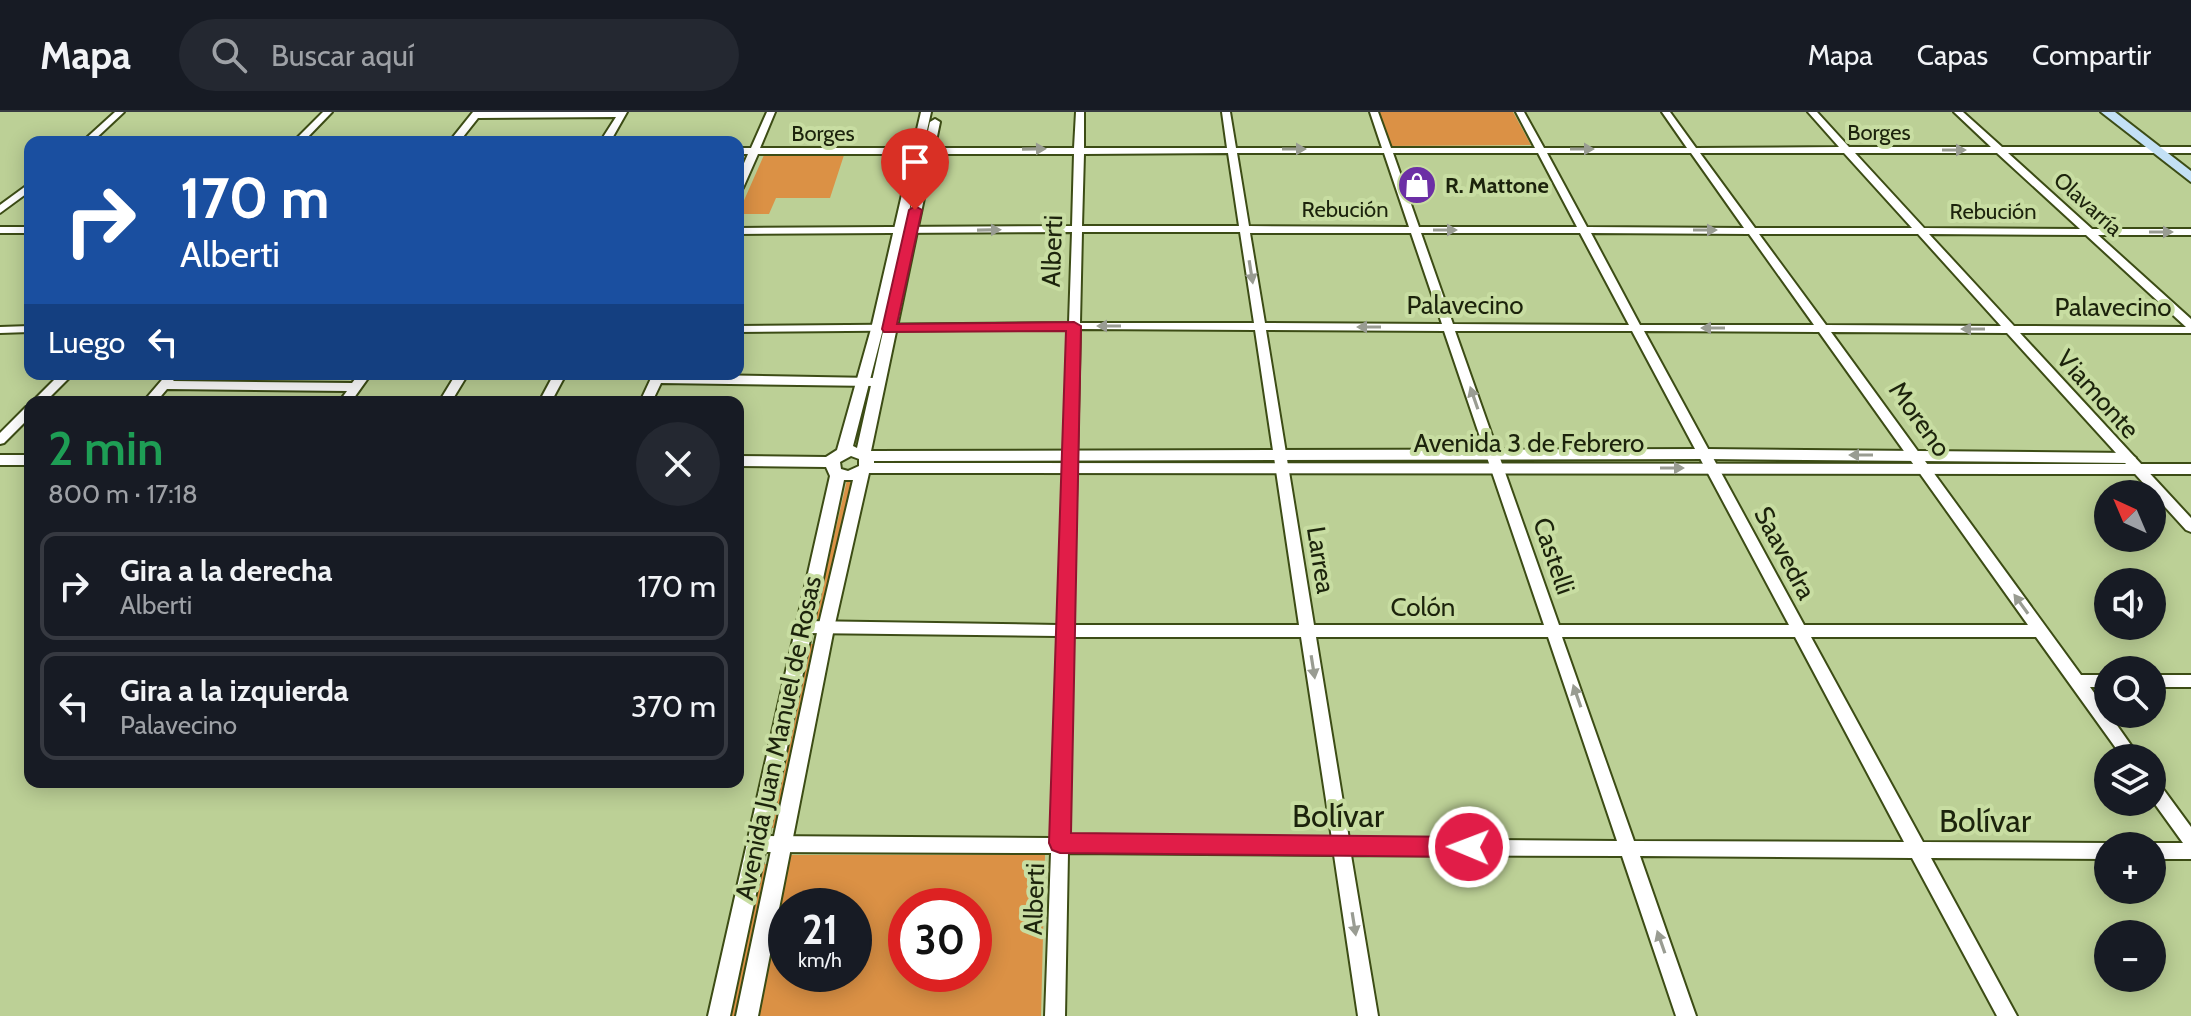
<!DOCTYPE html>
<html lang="es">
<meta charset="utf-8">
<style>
:root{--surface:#171b24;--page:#242831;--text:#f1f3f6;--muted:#9ea1a6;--line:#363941}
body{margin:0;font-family:Cabin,sans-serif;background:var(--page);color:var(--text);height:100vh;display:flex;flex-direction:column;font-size:30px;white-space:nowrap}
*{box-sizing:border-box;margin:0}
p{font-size:26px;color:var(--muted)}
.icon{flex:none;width:44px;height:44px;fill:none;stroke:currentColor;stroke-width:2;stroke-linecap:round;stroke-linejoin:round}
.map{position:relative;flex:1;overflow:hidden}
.panel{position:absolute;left:24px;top:284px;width:720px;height:392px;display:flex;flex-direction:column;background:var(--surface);border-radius:16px;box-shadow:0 4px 20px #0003}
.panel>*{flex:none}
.banner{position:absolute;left:24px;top:24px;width:720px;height:244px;border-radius:16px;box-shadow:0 4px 20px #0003;background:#1a4fa0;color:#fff;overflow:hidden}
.needle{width:52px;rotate:316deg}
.fabs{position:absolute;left:2094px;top:368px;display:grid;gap:16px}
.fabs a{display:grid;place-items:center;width:72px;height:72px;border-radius:50%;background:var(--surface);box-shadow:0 4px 20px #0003;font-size:40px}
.speed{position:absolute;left:768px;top:776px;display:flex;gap:16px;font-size:40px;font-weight:700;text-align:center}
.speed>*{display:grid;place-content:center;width:104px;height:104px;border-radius:50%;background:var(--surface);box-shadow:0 4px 20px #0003;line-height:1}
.speed small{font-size:20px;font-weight:400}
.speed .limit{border:12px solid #d22;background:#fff;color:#111}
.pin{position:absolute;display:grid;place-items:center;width:68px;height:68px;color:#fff;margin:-82px -34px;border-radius:50% 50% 50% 0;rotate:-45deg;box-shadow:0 0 8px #0007}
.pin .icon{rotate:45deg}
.me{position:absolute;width:88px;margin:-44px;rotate:271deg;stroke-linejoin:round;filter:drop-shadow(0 0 6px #0008)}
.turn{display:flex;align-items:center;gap:28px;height:168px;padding:0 24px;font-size:36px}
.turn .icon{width:104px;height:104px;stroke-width:2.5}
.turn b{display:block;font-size:56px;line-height:68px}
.then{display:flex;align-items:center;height:76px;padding:0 24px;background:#0003;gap:16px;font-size:30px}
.round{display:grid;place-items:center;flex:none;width:84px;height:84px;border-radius:42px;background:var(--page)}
.summary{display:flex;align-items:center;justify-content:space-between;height:136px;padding:0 24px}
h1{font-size:48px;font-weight:600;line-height:60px;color:#1e9e55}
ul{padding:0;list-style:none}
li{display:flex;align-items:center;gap:24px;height:108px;margin:0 16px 12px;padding:0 8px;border:4px solid var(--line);border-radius:16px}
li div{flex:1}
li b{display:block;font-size:30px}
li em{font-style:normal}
header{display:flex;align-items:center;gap:48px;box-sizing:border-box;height:112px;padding:0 40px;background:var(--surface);border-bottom:2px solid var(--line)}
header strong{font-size:38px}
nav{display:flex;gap:44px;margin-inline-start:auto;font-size:28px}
.search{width:560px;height:72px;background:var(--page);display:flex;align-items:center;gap:20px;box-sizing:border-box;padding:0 28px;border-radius:44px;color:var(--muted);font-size:30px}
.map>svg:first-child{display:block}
.green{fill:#db9145;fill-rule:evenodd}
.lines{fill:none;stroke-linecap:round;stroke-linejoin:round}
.minor-casing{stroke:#3c4c15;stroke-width:4}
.tertiary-casing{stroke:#3c4c15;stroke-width:4}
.secondary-casing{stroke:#3c4c15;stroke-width:4}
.minor{fill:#fff;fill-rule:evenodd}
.tertiary{fill:#fff;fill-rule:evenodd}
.secondary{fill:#c3e0f5;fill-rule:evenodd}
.oneway{fill:#999c92}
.route{fill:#e11d48;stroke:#92132f;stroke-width:2}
.labels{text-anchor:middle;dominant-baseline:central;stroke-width:8;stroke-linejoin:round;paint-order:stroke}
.far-street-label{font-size:22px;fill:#1c230c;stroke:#c8dda2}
.far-poi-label{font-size:22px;font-weight:bold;fill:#1c230c;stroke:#c8dda2;text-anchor:start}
.street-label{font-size:26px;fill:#1c230c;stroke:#c8dda2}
.near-street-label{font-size:32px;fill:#1c230c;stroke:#c8dda2}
</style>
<header>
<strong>Mapa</strong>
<div class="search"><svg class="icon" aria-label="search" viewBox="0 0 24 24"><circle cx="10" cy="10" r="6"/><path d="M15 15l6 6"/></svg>Buscar aquí</div>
<nav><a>Mapa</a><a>Capas</a><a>Compartir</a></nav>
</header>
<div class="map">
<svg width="2191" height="904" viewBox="0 0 2191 904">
<rect width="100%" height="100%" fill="#bcd096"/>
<g class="green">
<path d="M1379,0H1513L1531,33L1390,34Z"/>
<path d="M764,43H844L830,86H776L769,102H738Z"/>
<path d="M847,368H854L824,507H815Z"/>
<path d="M810,532H818L778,716H768Z"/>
<path d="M789,743H1045L1041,904H757ZM786,794H854V862H786ZM906,794H974V862H906Z"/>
<path d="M760,752H770L737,904H725Z"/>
</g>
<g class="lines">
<g class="minor-casing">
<g id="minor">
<path d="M115,0H124L92,30H82Z"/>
<path d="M323,0H332L303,30H293Z"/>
<path d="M473,0H627L610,30H600L616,5L478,6L459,30H449Z"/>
<path d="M767,0H775L760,36H1074L1076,0H1084V36H1227L1222,0H1230L1236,36H1382L1370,0H1378L1391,36H1535L1516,0H1524L1544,36H1687L1662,0H1670L1696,36L1839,35L1808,0H1817L1849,35H1991L1954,0H1963L2002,35H2191V41H2008L2092,117H2191V123H2098L2191,207V221H2020L2191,406V420L2186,418L2007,221L1831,220L2081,563H2108V575H2090L2140,646H2123L2036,525H1811L1923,730L2108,731L2114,734H2108V747L1931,746L2017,904H1997L1912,746L1640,744L1696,904H1676L1622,744L1351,743L1378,904H1358L1334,743L1068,741L1065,904H1045L1051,741L759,740L753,737L750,732L753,727L759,724L1051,726L1058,524L805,521L800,519L798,515L800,511L805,509L1058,513L1068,217L738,220V214L1069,211L1072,120L738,122V116L1072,114L1074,42H758L743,76L738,79V65L748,42H738V36H751ZM1228,41L1239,114H1082L1084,42ZM1237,41H1384L1409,115L1249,114ZM1393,41H1538L1577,115H1419ZM1547,41H1691L1744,116L1587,115ZM1700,41H1844L1912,116H1755ZM1855,41H1997L2080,117L1924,116ZM1082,120H1240L1254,211H1080ZM1250,121H1411L1442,212L1265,211ZM1421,121H1580L1629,213L1453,212ZM1591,121L1749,122L1814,213H1640ZM1759,122H1918L2001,214L1826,213ZM1929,122L2086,123L2186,215L2014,214ZM1080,217L1255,218L1299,513H1073ZM1266,218L1444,219L1544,513H1314ZM1455,219H1632L1789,513H1559ZM1644,219L1819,220L2028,513H1804ZM1073,525H1301L1332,727L1068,726ZM1316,525H1548L1617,729L1349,727ZM1562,525H1795L1904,730L1634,729Z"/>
<path d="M30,71V79L0,101V93Z"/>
<rect x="0" y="115" width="30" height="6"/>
<path d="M30,214V220L0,221V215Z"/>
<path d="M60,262H73L45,290H32Z"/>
<path d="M167,262H179L173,269L352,271L359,262H371L351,290H339L347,279L167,277L156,290H143Z"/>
<path d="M456,262H468L451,290H439Z"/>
<path d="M554,262H566L551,290H539Z"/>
<path d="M653,262L873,266L879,270L873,274L661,271L652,290H640Z"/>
<path d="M30,294V305L4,331L0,332V321L26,295Z"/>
<rect x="2152" y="563" width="39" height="12"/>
<path d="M2152,668L2158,670L2191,715V747H2152V734H2146L2152,731H2183L2152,688Z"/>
</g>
</g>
<g class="tertiary-casing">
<g id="tertiary">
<path d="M921,0H931L883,217L853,334L857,336L930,10L935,7L940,10L871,339L1705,337L2129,341L2136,346L2129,351L1705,347L874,349V351L2191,352V362L869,361L834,516L758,904H736L818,516L853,368H844L730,904H708L830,364L826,355L738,354V344L826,345L837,338L871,217ZM851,344L859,347V354L848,359L841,357L840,350Z"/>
<rect x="0" y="343" width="30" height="10"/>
</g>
</g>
<g class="secondary-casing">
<path id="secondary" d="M2101,0H2115L2191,59V70Z"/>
</g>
<use href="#minor" class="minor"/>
<use href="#tertiary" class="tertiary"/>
<use href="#secondary" class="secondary"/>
</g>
<defs><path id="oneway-solid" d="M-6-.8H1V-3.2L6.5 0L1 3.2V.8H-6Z" transform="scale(2)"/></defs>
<g class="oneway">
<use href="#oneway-solid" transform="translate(1034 37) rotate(-1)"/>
<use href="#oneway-solid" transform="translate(1294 37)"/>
<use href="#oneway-solid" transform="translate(1582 37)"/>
<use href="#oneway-solid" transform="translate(1954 38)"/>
<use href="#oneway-solid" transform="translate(989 118) rotate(-1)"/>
<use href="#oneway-solid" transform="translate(1445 118)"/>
<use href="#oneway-solid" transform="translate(1705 118)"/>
<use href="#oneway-solid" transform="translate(2161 120)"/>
<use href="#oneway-solid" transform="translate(1251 160) rotate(81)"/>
<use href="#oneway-solid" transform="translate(1109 214) rotate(-180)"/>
<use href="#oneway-solid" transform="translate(1369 215) rotate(-180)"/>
<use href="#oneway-solid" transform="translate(1713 216) rotate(-180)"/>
<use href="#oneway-solid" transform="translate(1973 217) rotate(-180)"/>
<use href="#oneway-solid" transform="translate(1474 286) rotate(-109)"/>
<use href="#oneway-solid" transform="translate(1861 343) rotate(-180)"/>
<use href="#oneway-solid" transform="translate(1672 356)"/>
<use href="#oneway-solid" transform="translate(2021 492) rotate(-126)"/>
<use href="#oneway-solid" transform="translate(1313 555) rotate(81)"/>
<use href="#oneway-solid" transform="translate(1577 584) rotate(-109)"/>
<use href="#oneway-solid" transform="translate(1354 812) rotate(81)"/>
<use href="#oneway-solid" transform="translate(1661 830) rotate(-109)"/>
</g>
<path class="route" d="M915,94L922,98L897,212L1074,210L1081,214L1071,721L1469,725L1477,728L1480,735L1477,742L1469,745L1060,741L1052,738L1049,731L1066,219L884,220L882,217L909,98Z"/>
<defs>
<g id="shop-disc" transform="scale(2)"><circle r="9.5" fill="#6c2fa5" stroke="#c8dda2"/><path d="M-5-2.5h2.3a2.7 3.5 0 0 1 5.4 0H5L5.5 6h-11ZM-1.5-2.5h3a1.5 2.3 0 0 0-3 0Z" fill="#fff"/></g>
</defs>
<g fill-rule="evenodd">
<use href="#shop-disc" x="1417" y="73"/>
</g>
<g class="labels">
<g class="far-street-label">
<text x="1879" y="20">Borges</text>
<text x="823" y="21">Borges</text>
<text transform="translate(2088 92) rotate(42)">Olavarría</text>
<text x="1345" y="97">Rebución</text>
<text x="1993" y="99">Rebución</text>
</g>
<g class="far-poi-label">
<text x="1445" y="73">R. Mattone</text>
</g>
<g class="street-label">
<text transform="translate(1052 139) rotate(-88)">Alberti</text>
<text x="1465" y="193">Palavecino</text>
<text x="2113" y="195">Palavecino</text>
<text transform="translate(2098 282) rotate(48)">Viamonte</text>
<text transform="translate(1920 307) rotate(54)">Moreno</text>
<text x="1529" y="331">Avenida 3 de Febrero</text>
<text transform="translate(1785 441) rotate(62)">Saavedra</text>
<text transform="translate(1554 444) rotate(71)">Castelli</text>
<text transform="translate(1321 448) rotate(81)">Larrea</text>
<text x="1423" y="495">Colón</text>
<text transform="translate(778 626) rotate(-78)">Avenida Juan Manuel de Rosas</text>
<text transform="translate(1034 787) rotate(-88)">Alberti</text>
</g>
<g class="near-street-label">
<text x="1338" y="703">Bolívar</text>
<text x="1985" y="708">Bolívar</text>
</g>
</g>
</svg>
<div class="fabs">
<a><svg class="needle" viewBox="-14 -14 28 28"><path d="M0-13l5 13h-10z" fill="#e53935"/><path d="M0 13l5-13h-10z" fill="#9ea1a6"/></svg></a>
<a><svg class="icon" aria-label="sound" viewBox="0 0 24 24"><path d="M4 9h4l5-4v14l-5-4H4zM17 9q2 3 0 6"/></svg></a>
<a><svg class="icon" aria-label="search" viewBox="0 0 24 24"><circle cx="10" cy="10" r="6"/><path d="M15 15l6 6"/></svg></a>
<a><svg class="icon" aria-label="layers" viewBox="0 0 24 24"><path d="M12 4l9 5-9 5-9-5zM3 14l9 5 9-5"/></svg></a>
<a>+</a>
<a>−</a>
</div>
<div class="speed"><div>21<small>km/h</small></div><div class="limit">30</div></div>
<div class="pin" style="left:915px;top:98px;background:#d93025"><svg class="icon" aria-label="arrive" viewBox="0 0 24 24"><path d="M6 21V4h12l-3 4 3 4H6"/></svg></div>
<svg class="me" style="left:1469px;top:735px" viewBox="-20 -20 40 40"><circle r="17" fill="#e11d48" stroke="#fff" stroke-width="3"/><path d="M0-11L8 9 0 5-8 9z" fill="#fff"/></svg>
<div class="banner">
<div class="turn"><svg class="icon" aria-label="right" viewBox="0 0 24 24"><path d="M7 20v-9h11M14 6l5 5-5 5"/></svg><div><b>170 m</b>Alberti</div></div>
<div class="then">Luego<svg class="icon" aria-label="left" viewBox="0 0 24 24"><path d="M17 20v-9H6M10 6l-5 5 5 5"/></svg></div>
</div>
<section class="panel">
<div class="summary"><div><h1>2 min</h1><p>800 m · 17:18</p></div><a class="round"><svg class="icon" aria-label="close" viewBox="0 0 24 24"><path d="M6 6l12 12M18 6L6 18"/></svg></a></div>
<ul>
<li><svg class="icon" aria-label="right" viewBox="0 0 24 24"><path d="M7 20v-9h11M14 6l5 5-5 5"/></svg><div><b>Gira a la derecha</b><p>Alberti</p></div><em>170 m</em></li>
<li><svg class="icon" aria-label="left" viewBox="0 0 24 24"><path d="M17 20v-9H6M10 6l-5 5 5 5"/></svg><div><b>Gira a la izquierda</b><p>Palavecino</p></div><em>370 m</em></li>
</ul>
</section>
</div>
